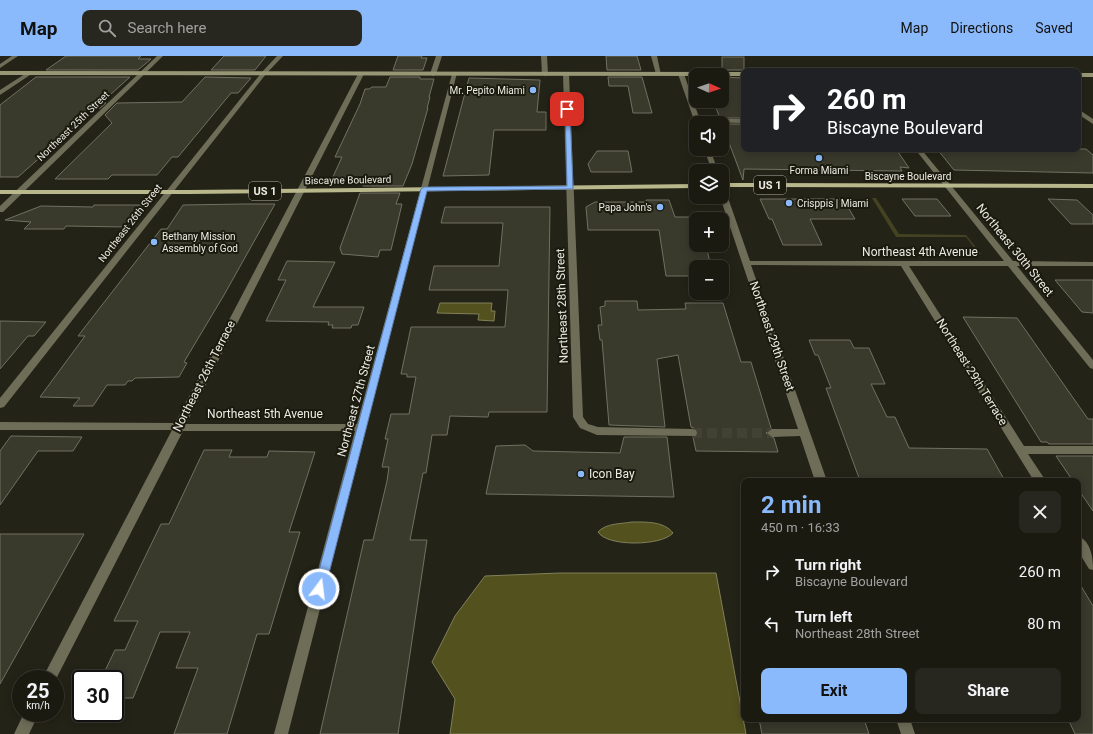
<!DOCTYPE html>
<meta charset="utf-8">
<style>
:root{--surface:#1b1a11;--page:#28271f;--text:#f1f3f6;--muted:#a0a19f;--line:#393831;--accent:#8abafc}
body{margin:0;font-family:Roboto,sans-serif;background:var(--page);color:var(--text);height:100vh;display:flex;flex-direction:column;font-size:15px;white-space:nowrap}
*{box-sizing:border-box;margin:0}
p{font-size:13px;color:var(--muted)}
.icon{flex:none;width:22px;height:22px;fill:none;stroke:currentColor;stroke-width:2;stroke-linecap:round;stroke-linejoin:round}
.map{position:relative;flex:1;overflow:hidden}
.side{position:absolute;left:741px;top:422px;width:340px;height:244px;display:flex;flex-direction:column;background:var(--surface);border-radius:8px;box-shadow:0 2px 10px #0003,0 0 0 1px var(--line)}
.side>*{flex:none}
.hud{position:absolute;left:741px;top:12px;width:340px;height:84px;border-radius:8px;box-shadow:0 2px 10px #0003,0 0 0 1px var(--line);background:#202124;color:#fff;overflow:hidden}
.needle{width:26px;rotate:92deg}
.tools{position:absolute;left:689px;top:12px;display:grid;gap:8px}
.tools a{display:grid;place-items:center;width:40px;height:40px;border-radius:8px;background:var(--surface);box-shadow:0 2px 10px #0003,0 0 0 1px var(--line);font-size:20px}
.speed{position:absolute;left:12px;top:614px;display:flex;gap:8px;font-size:20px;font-weight:700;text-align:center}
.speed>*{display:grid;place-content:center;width:52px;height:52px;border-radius:50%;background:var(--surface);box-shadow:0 2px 10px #0003,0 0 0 1px var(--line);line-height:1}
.speed small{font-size:10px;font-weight:400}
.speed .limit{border:2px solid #111;border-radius:6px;background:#fff;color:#111}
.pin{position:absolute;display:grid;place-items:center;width:34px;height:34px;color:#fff;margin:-17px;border-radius:8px;box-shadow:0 2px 6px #0006}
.me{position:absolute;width:44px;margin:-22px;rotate:15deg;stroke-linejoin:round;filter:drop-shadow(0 0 3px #0008)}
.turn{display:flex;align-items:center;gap:14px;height:84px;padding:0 20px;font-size:18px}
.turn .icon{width:52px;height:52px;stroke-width:2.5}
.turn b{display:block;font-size:28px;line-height:34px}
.round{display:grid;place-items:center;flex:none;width:42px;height:42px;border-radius:8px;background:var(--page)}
.headline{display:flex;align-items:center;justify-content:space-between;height:68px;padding:0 20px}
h1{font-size:24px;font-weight:700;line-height:30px;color:var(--accent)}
.button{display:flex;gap:8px;margin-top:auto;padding:8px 20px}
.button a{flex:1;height:46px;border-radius:8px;background:var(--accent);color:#111;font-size:16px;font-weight:700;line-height:46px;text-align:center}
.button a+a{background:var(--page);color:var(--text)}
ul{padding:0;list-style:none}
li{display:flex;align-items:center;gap:12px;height:52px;padding:0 20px}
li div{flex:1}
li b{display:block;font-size:15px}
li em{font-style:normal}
header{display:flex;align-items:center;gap:24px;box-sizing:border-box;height:56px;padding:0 20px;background:var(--accent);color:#111}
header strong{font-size:19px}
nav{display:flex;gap:22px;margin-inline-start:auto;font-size:14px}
.search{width:280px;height:36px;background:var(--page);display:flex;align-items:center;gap:10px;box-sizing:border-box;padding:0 14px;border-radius:8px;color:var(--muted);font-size:15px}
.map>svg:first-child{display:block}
.green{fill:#434222}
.water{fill:#53511e;stroke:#818059}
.building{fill:#39392c;stroke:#717163}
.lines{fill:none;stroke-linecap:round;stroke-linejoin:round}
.minor-tunnel{stroke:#424136;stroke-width:10;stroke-dasharray:10 5;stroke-linecap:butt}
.minor{fill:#6d6d58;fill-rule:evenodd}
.tertiary{fill:#6d6d58;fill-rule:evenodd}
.secondary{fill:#989775;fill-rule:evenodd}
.primary{fill:#b9b88c;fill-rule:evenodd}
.route{fill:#8abafc;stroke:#5a79a4}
.poi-dot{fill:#8abafc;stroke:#1a1a0e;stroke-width:1.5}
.labels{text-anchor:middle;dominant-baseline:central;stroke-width:4;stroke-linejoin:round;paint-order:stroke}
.far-poi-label{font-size:10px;fill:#ecece4;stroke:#1a1a0e;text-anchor:end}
.far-street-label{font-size:10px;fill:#ecece4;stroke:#1a1a0e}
.shield{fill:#1a1a0e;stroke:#adada4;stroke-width:1}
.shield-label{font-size:11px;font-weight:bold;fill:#ecece4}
.street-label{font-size:12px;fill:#ecece4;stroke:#1a1a0e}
.poi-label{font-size:12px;fill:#ecece4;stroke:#1a1a0e;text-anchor:start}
</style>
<header>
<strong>Map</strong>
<div class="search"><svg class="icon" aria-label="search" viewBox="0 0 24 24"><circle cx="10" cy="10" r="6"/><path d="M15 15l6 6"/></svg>Search here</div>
<nav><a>Map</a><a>Directions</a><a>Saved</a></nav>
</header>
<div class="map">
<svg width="1093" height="678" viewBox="0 0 1093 678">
<rect width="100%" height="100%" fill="#242317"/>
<path class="green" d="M872,142H876L899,178L966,179L981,198H912L911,197H978L966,181H896Z"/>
<g class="water">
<path d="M440,247H492L491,255H495L494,265L478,264L479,258L437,257Z"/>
<path d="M632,466C645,466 664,465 673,477C662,490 607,491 598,476C606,467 621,468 632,466Z"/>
<path d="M560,517H716L746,678H450L455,643L432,606L455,560L485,520Z"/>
</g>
<g class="building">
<path d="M66,0H141L138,3H151L138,14H46Z"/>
<path d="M224,0H266L255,14H211Z"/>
<path d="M398,0H422L421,2H427L423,14H393Z"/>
<path d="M606,0H637L641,14H607Z"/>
<rect x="722" y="1" width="22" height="13"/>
<path d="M36,21H130L101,47H106L99,53L97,51L18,121H0V49Z"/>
<path d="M205,21L251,22L238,37H231L178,101H172L157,119H112L108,123H55L112,67L105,59L117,47L182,46Z"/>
<path d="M390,21H420V23H434L429,41H430L427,52H428L412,108L403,130H363L365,123H332L342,101H335L360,48L365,33H369L372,31H386Z"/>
<path d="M608,21H642L652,57H633L628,30H609Z"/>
<path d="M722,21L744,22V62H720L716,52H722Z"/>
<path d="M469,22L540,24L537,56H546V74H494L489,119L443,120Z"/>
<path d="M722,68H744V93H896L909,112L900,111L902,115L744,113L743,124Z"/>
<path d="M937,93H1086L1093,99V117L954,114Z"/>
<path d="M597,95H628L632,116H591L588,108Z"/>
<path d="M360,137H400L396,148H402L391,194H380L378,201L342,198L340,192Z"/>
<path d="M760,143H843L855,163H810L822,189H783L772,163H769Z"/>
<path d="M902,143H937L951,160H915Z"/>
<path d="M1048,143L1077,144L1093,159V168H1071Z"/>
<path d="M646,144H669L675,161H697L696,189H706L711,211H696V220H666L659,174H588L586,151L595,146H647Z"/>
<path d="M244,148H275L224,239L184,306L187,307L179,321L135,322L132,325H128L125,329H107L93,350H73L80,342L40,341L85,280H78L161,173H167L183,149Z"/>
<path d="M94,149H143L127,171L66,170L64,173H24L31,166L5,164L41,150L93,151Z"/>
<path d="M445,151H550L547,356H489L488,361L450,360L447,379H432L426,417H423L410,484H427L398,678H320L364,484H373L387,425L389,411H382L388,383H385L391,358H409L416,321H407V318H401L411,271H505L508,234H429L434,210H499L503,167H441Z"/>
<path d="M287,205L335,206L313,251H364L358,269H352L351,272H332L333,269H328L329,266L266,265L286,224H278Z"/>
<path d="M1055,224H1093V257L1082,256Z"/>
<path d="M605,245H637L638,254L686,253L685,247H723L741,306H751L771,372L766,377L774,382L778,396L696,395L693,381H697L698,377L696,373L691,371L678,299L657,303L665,371L609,369L602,284H600L598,269H602L600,251L605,250Z"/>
<path d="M963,261L1017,262L1088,363H1093V388H1049L1047,386H1041Z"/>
<path d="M0,265L46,266L34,280H28L0,313Z"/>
<path d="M809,284H850L854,292H869L885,328H871L887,361H895L909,392L987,393L1005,425L859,422L826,332H831L818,299H815Z"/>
<path d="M11,380L82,381L73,395H38L0,449V395Z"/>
<path d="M624,381H667L674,441L486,438L496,390L525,389L533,395L620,397Z"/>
<path d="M204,394H232L229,401H267L269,395L315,396L289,476H300L269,578H257L227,678H174L198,612H176L190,576H160L133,642H115V623H101L115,594H125L138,565H114L161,468H169Z"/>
<path d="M1056,400H1093V455L1078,433V425H1073Z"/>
<path d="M0,478H84L0,628Z"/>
<path d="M1078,525L1093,550V678H1075L1068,663H1078Z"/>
<path d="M759,663H864L869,678H762Z"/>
</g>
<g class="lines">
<path class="minor-tunnel" d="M692,377H772"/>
<g class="minor">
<path d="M12,0H18L0,12V8Z"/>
<path d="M157,0H163L3,156H0V150Z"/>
<path d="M277,0H283L266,18L4,351L0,352V342L262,16Z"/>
<path d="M436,0H442L436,18L433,20L430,18Z"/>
<path d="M541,0H547L548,18L545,20L542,18Z"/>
<path d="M28,16L33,17L0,39V34Z"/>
<path d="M361,16L364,18L186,368H357L452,18L457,17L288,678H274L355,375H183L55,625V623H42L172,374H0V366L175,367L358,18Z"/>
<path d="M566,16L569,18L583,361L588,368L598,371L692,373L696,374L697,377L696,380L597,379L580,372L573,361L563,18Z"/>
<path d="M1078,53L1093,63V68L1078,58Z"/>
<path d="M698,63H744V67L696,66V64Z"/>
<path d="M915,93H921L1013,205L1093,206V210H1017L1093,304V313L1090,312L1008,210H909L1024,390H1093V398H1028L1046,425H1034L901,210L751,209L827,425H815L800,380L772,381L767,377L772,373H798L720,141H722V134L726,136L750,205H1004Z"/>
<path d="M1078,480C1091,485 1093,502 1093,514L1089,513L1078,495Z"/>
<path d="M24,657H39L29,678H14Z"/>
<path d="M896,663H910L915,678H901Z"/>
</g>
<g class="tertiary">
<path d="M651,0H657L661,19L656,18Z"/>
<path d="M681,16L684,18L701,67H696V68L695,67L678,18Z"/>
<path d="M704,93H710L718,115H712Z"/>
</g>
<g class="secondary">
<path d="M0,15L744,16V20L0,19Z"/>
<rect x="1078" y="17" width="15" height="4"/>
</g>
<g class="primary">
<path d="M722,127L1093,128V132L722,131Z"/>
<path d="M696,128V132L189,138H0V134H189Z"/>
</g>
</g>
<path class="route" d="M565,52L570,53L573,133L427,135L325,533L324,537L319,538L315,537L314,533L421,133L424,131L567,130Z"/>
<g class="poi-dot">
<circle cx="533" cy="34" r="4"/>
<circle cx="819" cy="102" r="4"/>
<circle cx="789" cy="147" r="4"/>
<circle cx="660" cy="151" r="4"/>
<circle cx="154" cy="186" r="4"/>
<circle cx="581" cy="418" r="4"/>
</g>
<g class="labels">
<g class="far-poi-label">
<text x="525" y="34">Mr. Pepito Miami</text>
<text x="819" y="114" text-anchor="middle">Forma Miami</text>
<text x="797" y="147" text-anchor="start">Crisppis | Miami</text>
<text x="652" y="151">Papa John's</text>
<text x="162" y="180" text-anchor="start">Bethany Mission<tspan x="162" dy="12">Assembly of God</tspan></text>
</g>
<g class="far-street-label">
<text transform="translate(73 70) rotate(-44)">Northeast 25th Street</text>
<text x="908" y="120">Biscayne Boulevard</text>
<text transform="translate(348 124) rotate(-1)">Biscayne Boulevard</text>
<text transform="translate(130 167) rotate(-52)">Northeast 26th Street</text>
</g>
<g class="shield">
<rect x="754" y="120" width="32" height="18" rx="3"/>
<rect x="249" y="126" width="32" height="18" rx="3"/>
</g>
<g class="shield-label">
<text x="770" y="129">US 1</text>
<text x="265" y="135">US 1</text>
</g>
<g class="street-label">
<text transform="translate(1015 194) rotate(51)">Northeast 30th Street</text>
<text x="920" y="196">Northeast 4th Avenue</text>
<text transform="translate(562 250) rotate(-92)">Northeast 28th Street</text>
<text transform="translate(772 280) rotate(71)">Northeast 29th Street</text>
<text transform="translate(972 316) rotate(58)">Northeast 29th Terrace</text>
<text transform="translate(204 320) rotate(-63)">Northeast 26th Terrace</text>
<text transform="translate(356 345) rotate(-75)">Northeast 27th Street</text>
<text x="265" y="358">Northeast 5th Avenue</text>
</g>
<g class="poi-label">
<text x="589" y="418">Icon Bay</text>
</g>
</g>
</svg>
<div class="tools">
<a><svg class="needle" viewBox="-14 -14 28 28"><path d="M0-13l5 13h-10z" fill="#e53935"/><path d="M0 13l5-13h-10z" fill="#a0a19f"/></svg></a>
<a><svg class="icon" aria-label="sound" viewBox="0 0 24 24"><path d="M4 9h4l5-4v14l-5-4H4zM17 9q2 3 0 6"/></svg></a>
<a><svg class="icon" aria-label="layers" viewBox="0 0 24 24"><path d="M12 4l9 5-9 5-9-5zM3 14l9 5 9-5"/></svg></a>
<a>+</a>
<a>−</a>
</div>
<div class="speed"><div>25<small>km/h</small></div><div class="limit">30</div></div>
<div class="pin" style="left:567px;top:53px;background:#d93025"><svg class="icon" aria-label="arrive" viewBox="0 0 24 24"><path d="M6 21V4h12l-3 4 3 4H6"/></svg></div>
<svg class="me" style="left:319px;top:533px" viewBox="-20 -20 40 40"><circle r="17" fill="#8abafc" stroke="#fff" stroke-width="3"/><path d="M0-11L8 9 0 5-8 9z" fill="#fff"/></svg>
<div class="hud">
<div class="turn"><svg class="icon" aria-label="right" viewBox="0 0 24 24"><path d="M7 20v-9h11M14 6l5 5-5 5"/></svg><div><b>260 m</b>Biscayne Boulevard</div></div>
</div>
<section class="side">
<div class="headline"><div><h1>2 min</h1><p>450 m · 16:33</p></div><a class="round"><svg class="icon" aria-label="close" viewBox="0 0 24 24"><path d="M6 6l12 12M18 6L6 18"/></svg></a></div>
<ul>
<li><svg class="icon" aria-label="right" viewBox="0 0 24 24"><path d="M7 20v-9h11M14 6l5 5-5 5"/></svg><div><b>Turn right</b><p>Biscayne Boulevard</p></div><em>260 m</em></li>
<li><svg class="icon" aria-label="left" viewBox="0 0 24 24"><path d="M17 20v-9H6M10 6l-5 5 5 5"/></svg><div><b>Turn left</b><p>Northeast 28th Street</p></div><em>80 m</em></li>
</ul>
<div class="button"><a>Exit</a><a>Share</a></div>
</section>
</div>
